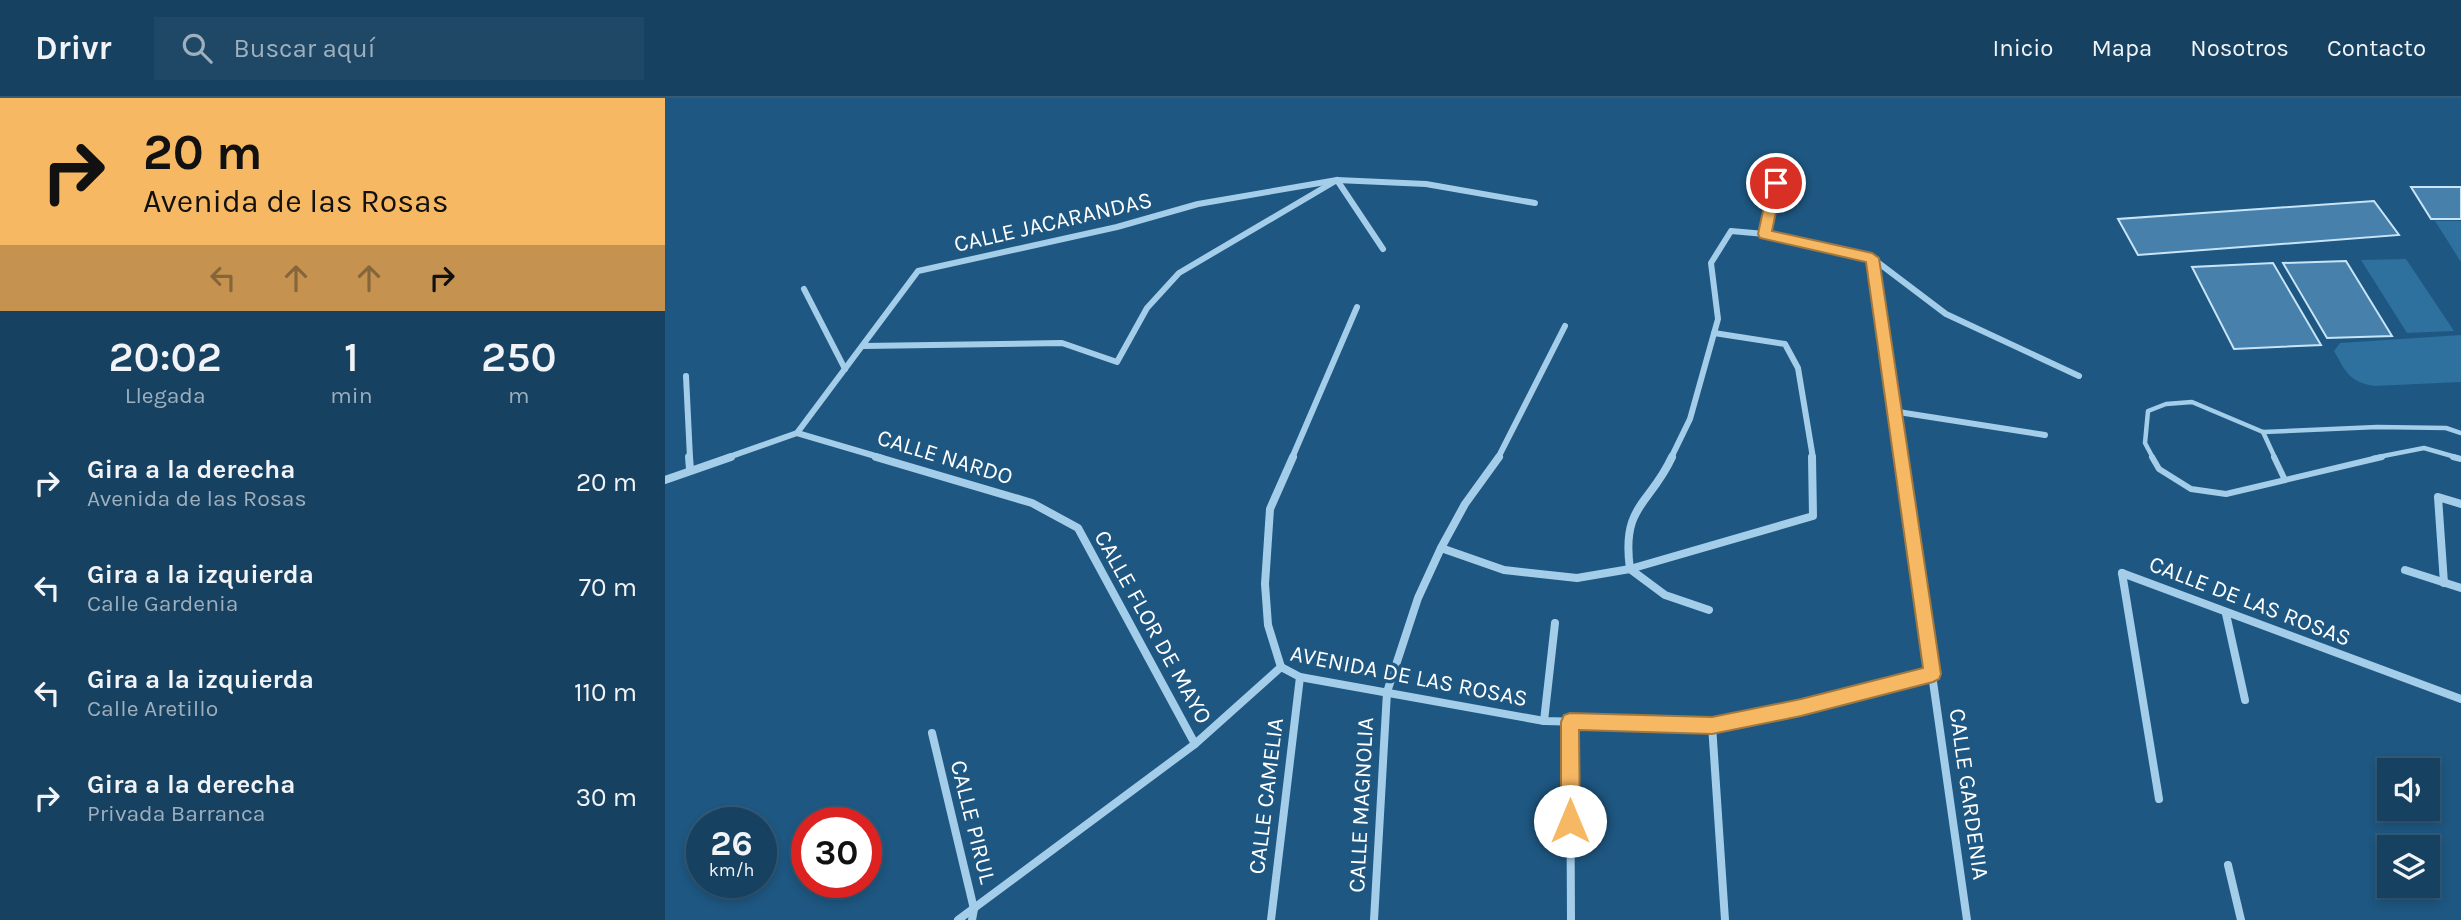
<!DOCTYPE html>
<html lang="es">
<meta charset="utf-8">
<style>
:root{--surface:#164161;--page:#1f4867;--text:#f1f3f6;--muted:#9eafbd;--line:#355a76}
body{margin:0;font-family:Karla,sans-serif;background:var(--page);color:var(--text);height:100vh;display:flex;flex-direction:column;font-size:26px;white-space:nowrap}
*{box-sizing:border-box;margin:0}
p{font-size:23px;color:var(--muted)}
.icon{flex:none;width:38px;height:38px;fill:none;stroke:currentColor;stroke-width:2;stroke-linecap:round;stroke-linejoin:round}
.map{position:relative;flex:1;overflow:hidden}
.drawer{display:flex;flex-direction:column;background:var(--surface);width:665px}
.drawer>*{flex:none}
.guide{background:#f7b863;color:#111;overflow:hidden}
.buttons{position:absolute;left:1712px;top:660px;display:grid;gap:14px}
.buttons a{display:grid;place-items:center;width:63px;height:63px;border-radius:0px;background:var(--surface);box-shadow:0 4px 10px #0003,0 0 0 2px var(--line);font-size:35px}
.speed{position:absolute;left:21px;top:709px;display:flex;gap:14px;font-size:35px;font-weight:700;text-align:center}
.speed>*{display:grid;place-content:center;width:91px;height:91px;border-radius:50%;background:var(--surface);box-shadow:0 4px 10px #0003,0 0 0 2px var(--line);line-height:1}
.speed small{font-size:18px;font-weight:400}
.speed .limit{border:10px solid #d22;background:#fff;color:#111}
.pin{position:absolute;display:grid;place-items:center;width:60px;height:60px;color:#fff;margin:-30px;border:4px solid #fff;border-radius:50%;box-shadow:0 2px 7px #0007}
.me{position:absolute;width:77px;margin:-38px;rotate:0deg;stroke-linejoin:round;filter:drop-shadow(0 0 5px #0008)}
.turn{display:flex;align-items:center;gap:24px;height:147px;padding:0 28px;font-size:32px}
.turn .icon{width:91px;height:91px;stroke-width:2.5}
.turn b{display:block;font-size:49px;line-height:60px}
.lanes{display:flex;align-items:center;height:66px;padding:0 28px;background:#0003;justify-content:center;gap:35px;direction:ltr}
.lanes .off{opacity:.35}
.eta{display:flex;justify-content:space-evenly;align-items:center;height:119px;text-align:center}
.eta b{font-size:42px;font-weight:600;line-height:49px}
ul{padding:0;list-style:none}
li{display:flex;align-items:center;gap:21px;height:105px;padding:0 28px}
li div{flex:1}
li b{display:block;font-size:26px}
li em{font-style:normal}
header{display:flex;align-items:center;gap:42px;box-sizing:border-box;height:98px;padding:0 35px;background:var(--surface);border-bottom:2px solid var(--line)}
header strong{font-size:33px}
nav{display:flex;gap:38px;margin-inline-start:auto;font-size:24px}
.search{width:490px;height:63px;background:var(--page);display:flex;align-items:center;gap:18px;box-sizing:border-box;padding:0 24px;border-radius:0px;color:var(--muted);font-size:26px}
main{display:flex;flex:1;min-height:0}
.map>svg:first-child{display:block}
.green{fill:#2e709e}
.building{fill:#4781ab;stroke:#c8e4f7;stroke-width:2}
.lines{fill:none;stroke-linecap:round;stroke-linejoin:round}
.lane-far1{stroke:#a4cde9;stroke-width:4.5}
.lane{stroke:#a4cde9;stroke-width:6}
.street-far1{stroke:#a4cde9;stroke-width:6}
.street{stroke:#a4cde9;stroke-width:8}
.route{fill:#f7b863;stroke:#a17840;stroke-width:2}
.labels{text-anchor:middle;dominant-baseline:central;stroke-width:7;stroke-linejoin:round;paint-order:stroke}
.street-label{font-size:23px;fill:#fff;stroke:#1e5781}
</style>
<header>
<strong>Drivr</strong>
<div class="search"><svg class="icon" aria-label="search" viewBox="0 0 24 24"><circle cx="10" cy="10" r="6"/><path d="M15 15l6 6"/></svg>Buscar aquí</div>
<nav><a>Inicio</a><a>Mapa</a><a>Nosotros</a><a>Contacto</a></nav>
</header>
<main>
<section class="drawer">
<div class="guide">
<div class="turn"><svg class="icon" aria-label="right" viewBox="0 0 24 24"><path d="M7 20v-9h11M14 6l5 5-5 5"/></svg><div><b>20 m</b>Avenida de las Rosas</div></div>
<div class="lanes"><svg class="icon off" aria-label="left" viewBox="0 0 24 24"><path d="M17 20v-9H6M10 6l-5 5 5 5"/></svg><svg class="icon off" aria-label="ahead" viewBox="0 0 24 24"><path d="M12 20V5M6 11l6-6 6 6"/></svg><svg class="icon off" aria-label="ahead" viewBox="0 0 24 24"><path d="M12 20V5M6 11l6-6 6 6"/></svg><svg class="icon" aria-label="right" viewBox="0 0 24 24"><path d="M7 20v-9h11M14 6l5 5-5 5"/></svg></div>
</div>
<div class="eta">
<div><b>20:02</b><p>Llegada</p></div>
<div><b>1</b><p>min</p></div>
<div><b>250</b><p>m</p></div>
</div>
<ul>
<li><svg class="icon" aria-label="right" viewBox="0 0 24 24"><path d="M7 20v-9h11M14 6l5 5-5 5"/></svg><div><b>Gira a la derecha</b><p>Avenida de las Rosas</p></div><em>20 m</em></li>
<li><svg class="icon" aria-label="left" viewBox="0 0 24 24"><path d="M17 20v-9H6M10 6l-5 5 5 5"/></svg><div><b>Gira a la izquierda</b><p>Calle Gardenia</p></div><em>70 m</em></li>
<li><svg class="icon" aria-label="left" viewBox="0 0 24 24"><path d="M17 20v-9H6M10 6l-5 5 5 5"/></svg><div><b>Gira a la izquierda</b><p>Calle Aretillo</p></div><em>110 m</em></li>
<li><svg class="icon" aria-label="right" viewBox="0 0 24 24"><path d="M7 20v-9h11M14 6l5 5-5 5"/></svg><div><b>Gira a la derecha</b><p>Privada Barranca</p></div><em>30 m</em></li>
</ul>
</section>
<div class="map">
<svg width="1796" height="822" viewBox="0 0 1796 822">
<rect width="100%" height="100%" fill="#1e5781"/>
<g class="green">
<path d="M1770,123H1796V164Z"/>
<path d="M1741,161L1789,233L1742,235L1696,162Z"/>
<path d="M1796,237V284L1709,288C1683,283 1681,274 1669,253L1675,245Z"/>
</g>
<g class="building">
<path d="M1746,89H1796V121H1766Z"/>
<path d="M1709,103L1734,137L1473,157L1453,121Z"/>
<path d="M1681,163L1727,238L1662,240L1618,165Z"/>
<path d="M1608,165L1656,247L1569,251L1527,169Z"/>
</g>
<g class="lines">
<g class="lane-far1">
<path d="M1598,334L1610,360"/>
<path d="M1488,360L1480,345L1483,313L1501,306L1527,304L1598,334L1712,329L1781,330L1796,335"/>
<path d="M1708,360L1759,350L1794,360"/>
</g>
<g class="lane">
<path d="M1487,359L1494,371L1526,391L1561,396L1717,359"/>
<path d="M1609,359L1619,380"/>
<path d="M1788,359L1796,361"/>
</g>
<g class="street-far1">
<path d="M1100,136L1111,85"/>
<path d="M1207,160L1236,360"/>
<path d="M139,191L180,271"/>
<path d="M1049,235L1120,246L1133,270L1148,360"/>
<path d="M198,248L397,245L452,264L482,210L514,175L672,82L718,151"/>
<path d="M21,278L25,360"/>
<path d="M1227,313L1380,337"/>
<path d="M132,335L217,360"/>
<path d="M61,360L132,335L253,173L452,129L533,106L672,82L761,86L870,105"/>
<path d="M627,360L692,209"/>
<path d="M833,360L900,228"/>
<path d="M1006,360L1025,321L1053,221L1046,165L1066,133L1100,136L1207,160L1281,216L1414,278"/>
</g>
<g class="street">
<path d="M24,359L25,371"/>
<path d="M211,359L367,405L413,430L530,646"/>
<path d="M1007,359C985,407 956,407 965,471L1000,497L1044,512"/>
<path d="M1236,359L1302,822"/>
<path d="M0,382L66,359"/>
<path d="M776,450L839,472L912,480L965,471L1148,418L1147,359"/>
<path d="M1740,472L1796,490"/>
<path d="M1457,475L1796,601"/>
<path d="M1457,475L1494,701"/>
<path d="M1779,485L1773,399L1796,406"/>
<path d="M1561,516L1580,602"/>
<path d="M616,569L635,579L879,623L1047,627L1136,609L1268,576"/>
<path d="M616,569L603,527L600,486L605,411L628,359"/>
<path d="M879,623L890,525"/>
<path d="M905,623L906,822"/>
<path d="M1047,627L1060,822"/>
<path d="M267,635L309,811L307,822"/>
<path d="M1563,767L1576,822"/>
<path d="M293,822L530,646L616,569"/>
<path d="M606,822L635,579"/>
<path d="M709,822L722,594L753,500L776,450L800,406L834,359"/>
</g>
</g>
<path class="route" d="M1111,81L1117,85L1107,133L1207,155L1214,160L1276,576L1274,581L1268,584L1136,618L1047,636L914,632L915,723L912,729L905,732L899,729L896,723V624L899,617L905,615L1047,619L1136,601L1258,570L1201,164L1095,140L1093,136L1104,85Z"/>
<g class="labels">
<g class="street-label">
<text transform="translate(388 124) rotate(-13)">CALLE JACARANDAS</text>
<text transform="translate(280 359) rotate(17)">CALLE NARDO</text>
<text transform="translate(1585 503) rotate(21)">CALLE DE LAS ROSAS</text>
<text transform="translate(488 529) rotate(61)">CALLE FLOR DE MAYO</text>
<text transform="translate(744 578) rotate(11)">AVENIDA DE LAS ROSAS</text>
<text transform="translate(1304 696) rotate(82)">CALLE GARDENIA</text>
<text transform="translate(601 698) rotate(-83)">CALLE CAMELIA</text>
<text transform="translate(696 707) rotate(-87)">CALLE MAGNOLIA</text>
<text transform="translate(308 724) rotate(76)">CALLE PIRUL</text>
</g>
</g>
</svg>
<div class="buttons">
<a><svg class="icon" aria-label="sound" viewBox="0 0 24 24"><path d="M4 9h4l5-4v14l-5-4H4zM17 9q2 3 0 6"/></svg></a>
<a><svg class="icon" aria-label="layers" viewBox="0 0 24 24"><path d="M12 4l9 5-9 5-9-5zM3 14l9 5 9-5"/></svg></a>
</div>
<div class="speed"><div>26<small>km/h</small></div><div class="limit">30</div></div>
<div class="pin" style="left:1111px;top:85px;background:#d93025"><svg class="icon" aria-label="arrive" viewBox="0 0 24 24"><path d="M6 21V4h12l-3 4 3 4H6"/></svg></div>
<svg class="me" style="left:905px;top:723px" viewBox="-20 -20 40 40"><circle r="19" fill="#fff"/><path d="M0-13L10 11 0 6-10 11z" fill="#f7b863"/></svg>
</div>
</main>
